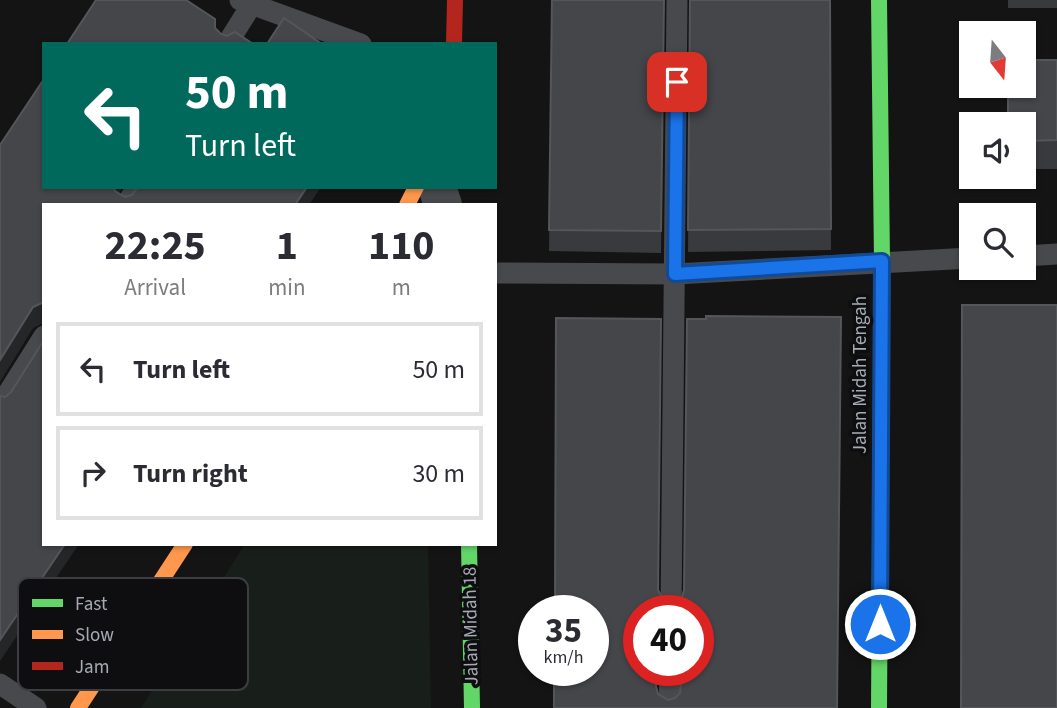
<!DOCTYPE html>
<style>
:root{--surface:#fff;--page:#f2f2f3;--text:#2b2b33;--muted:#7c7c81;--line:#e1e1e2}
body{margin:0;font-family:"Source Sans 3",sans-serif;background:var(--page);color:var(--text);height:100vh;display:flex;flex-direction:column;font-size:26px;white-space:nowrap}
*{box-sizing:border-box;margin:0}
p{font-size:23px;color:var(--muted)}
.icon{flex:none;width:38px;height:38px;fill:none;stroke:currentColor;stroke-width:2;stroke-linecap:round;stroke-linejoin:round}
.map{position:relative;flex:1;overflow:hidden}
.panel{position:absolute;left:42px;top:203px;width:455px;height:343px;display:flex;flex-direction:column;background:var(--surface);border-radius:0px;box-shadow:0 2px 5px #0004}
.panel>*{flex:none}
.top-card{position:absolute;left:42px;top:42px;width:455px;height:147px;border-radius:0px;box-shadow:0 2px 5px #0004;background:#00695c;color:#fff;overflow:hidden}
.needle{width:46px;rotate:163deg}
.controls{position:absolute;left:959px;top:21px;display:grid;gap:14px}
.controls a{display:grid;place-items:center;width:77px;height:77px;border-radius:0px;background:var(--surface);box-shadow:0 2px 5px #0004;font-size:35px}
.speed{position:absolute;left:518px;top:595px;display:flex;gap:14px;font-size:35px;font-weight:700;text-align:center}
.speed>*{display:grid;place-content:center;width:91px;height:91px;border-radius:50%;background:var(--surface);box-shadow:0 2px 5px #0004;line-height:1}
.speed small{font-size:18px;font-weight:400}
.speed .limit{border:10px solid #d22;background:#fff;color:#111}
.pin{position:absolute;display:grid;place-items:center;width:60px;height:60px;color:#fff;margin:-30px;border-radius:14px;box-shadow:0 4px 10px #0006}
.me{position:absolute;width:77px;margin:-38px;rotate:0deg;stroke-linejoin:round;filter:drop-shadow(0 0 5px #0008)}
.turn{display:flex;align-items:center;gap:24px;height:147px;padding:0 28px;font-size:32px}
.turn .icon{width:91px;height:91px;stroke-width:2.5}
.turn b{display:block;font-size:49px;line-height:60px}
.eta{display:flex;justify-content:space-evenly;align-items:center;height:119px;text-align:center}
.eta b{font-size:42px;font-weight:700;line-height:49px}
ul{padding:0;list-style:none}
li{display:flex;align-items:center;gap:21px;height:94px;margin:0 14px 10px;padding:0 14px;border:4px solid var(--line);border-radius:0px}
li div{flex:1}
li b{display:block;font-size:26px}
li em{font-style:normal}
.map>svg:first-child{display:block}
.green{fill:#181e19}
.lines{fill:none;stroke-linecap:round;stroke-linejoin:round}
.lane{stroke:#48494c;stroke-width:21}
.street{stroke:#48494c;stroke-width:38}
.fast{stroke:#63d668;stroke-width:16}
.slow{stroke:#ff974d;stroke-width:16}
.jam{stroke:#b3261e;stroke-width:16}
.wall{fill:#393a3d}
.shaded-wall{fill:#252627}
.building{fill:#45464a;stroke:#54565a;stroke-width:2;fill-rule:evenodd}
.route-casing{stroke:#114b97;stroke-width:18}
.route{stroke:#1a73e8;stroke-width:12}
.labels{text-anchor:middle;dominant-baseline:central;stroke-width:7;stroke-linejoin:round;paint-order:stroke}
.street-label{font-size:19px;fill:#a5aab4;stroke:#0e0e10}
.key{fill:#0e0e10;stroke:#3b3d41;stroke-width:2}
.key-label{font-size:19px;fill:#a5aab4}
</style>
<div class="map">
<svg width="1057" height="708" viewBox="0 0 1057 708">
<rect width="100%" height="100%" fill="#141414"/>
<path class="green" d="M245,544H428L431,708H141Z"/>
<g class="lines">
<g class="lane">
<path d="M240,0L361,44"/>
<path d="M227,44L252,4"/>
<path d="M126,205L137,187"/>
<path d="M1024,256L1057,254"/>
<path d="M495,273L675,274L971,258"/>
<path d="M0,406L44,336"/>
<path d="M671,611L677,0"/>
<path d="M0,684L36,708"/>
<path d="M669,708L670,670"/>
</g>
<path class="street" d="M437,187L443,205"/>
<g class="fast">
<path d="M879,0L882,261L879,708"/>
<path d="M469,544L472,708"/>
</g>
<g class="slow">
<path d="M407,205L416,187"/>
<path d="M78,708L185,544"/>
</g>
<path class="jam" d="M454,44L455,0"/>
</g>
<g class="wall">
<path d="M552,0H664L661,253L549,251Z"/>
<path d="M690,0H830L831,250L688,252Z"/>
<rect x="1008" y="0" width="49" height="8"/>
<path d="M1057,60V169H1024V124Z"/>
</g>
<g class="shaded-wall">
<path d="M113,187H123L115,198Z"/>
<path d="M307,187H321L309,205H295Z"/>
<path d="M44,302V323L33,328L0,382V360L33,307Z"/>
<path d="M65,544H79L0,661V640Z"/>
</g>
<g class="building">
<path d="M96,0H186L215,19V28L221,34L227,36L235,32L253,44H67Z"/>
<path d="M552,0H664L661,231L549,230Z"/>
<path d="M690,0H830L831,229L688,230Z"/>
<path d="M284,18L322,44H267Z"/>
<path d="M1024,60H1057V140L1024,141V124H1008V86H1024Z"/>
<path d="M44,79V187H114L115,191L125,197L132,195L138,187H307L295,205H44V302L33,307L0,360V145Z"/>
<path d="M962,305H1057V708H961Z"/>
<path d="M706,316L841,317L837,708H554V670H593V611H555L556,318L661,319L658,590L664,601L672,603L682,597L684,590L687,319H706ZM639,611H698V670H682L680,693L675,698L668,700L658,694L656,686L657,670H639Z"/>
<path d="M44,340V544H65L0,640V396L5,397L11,392Z"/>
</g>
<g class="lines">
<g class="route-casing">
<path id="route" d="M677,82L675,274L882,261L880,624"/>
</g>
<use href="#route" class="route"/>
</g>
<g class="labels">
<g class="street-label">
<text transform="translate(860 375) rotate(-90)">Jalan Midah Tengah</text>
<text transform="translate(471 626) rotate(-91)">Jalan Midah 18</text>
</g>
</g>
<rect x="18" y="578" width="230" height="112" rx="10" class="key"/>
<rect x="32" y="599" width="31" height="8" fill="#63d668"/>
<rect x="32" y="630" width="31" height="9" fill="#ff974d"/>
<rect x="32" y="662" width="31" height="8" fill="#b3261e"/>
<g class="key-label">
<text x="75" y="610">Fast</text>
<text x="75" y="641">Slow</text>
<text x="75" y="673">Jam</text>
</g>
</svg>
<div class="controls">
<a><svg class="needle" viewBox="-14 -14 28 28"><path d="M0-13l5 13h-10z" fill="#e53935"/><path d="M0 13l5-13h-10z" fill="#7c7c81"/></svg></a>
<a><svg class="icon" aria-label="sound" viewBox="0 0 24 24"><path d="M4 9h4l5-4v14l-5-4H4zM17 9q2 3 0 6"/></svg></a>
<a><svg class="icon" aria-label="search" viewBox="0 0 24 24"><circle cx="10" cy="10" r="6"/><path d="M15 15l6 6"/></svg></a>
</div>
<div class="speed"><div>35<small>km/h</small></div><div class="limit">40</div></div>
<div class="pin" style="left:677px;top:82px;background:#d93025"><svg class="icon" aria-label="arrive" viewBox="0 0 24 24"><path d="M6 21V4h12l-3 4 3 4H6"/></svg></div>
<svg class="me" style="left:880px;top:624px" viewBox="-20 -20 40 40"><circle r="17" fill="#1a73e8" stroke="#fff" stroke-width="3"/><path d="M0-11L8 9 0 5-8 9z" fill="#fff"/></svg>
<div class="top-card">
<div class="turn"><svg class="icon" aria-label="left" viewBox="0 0 24 24"><path d="M17 20v-9H6M10 6l-5 5 5 5"/></svg><div><b>50 m</b>Turn left</div></div>
</div>
<section class="panel">
<div class="eta">
<div><b>22:25</b><p>Arrival</p></div>
<div><b>1</b><p>min</p></div>
<div><b>110</b><p>m</p></div>
</div>
<ul>
<li><svg class="icon" aria-label="left" viewBox="0 0 24 24"><path d="M17 20v-9H6M10 6l-5 5 5 5"/></svg><div><b>Turn left</b></div><em>50 m</em></li>
<li><svg class="icon" aria-label="right" viewBox="0 0 24 24"><path d="M7 20v-9h11M14 6l5 5-5 5"/></svg><div><b>Turn right</b></div><em>30 m</em></li>
</ul>
</section>
</div>
